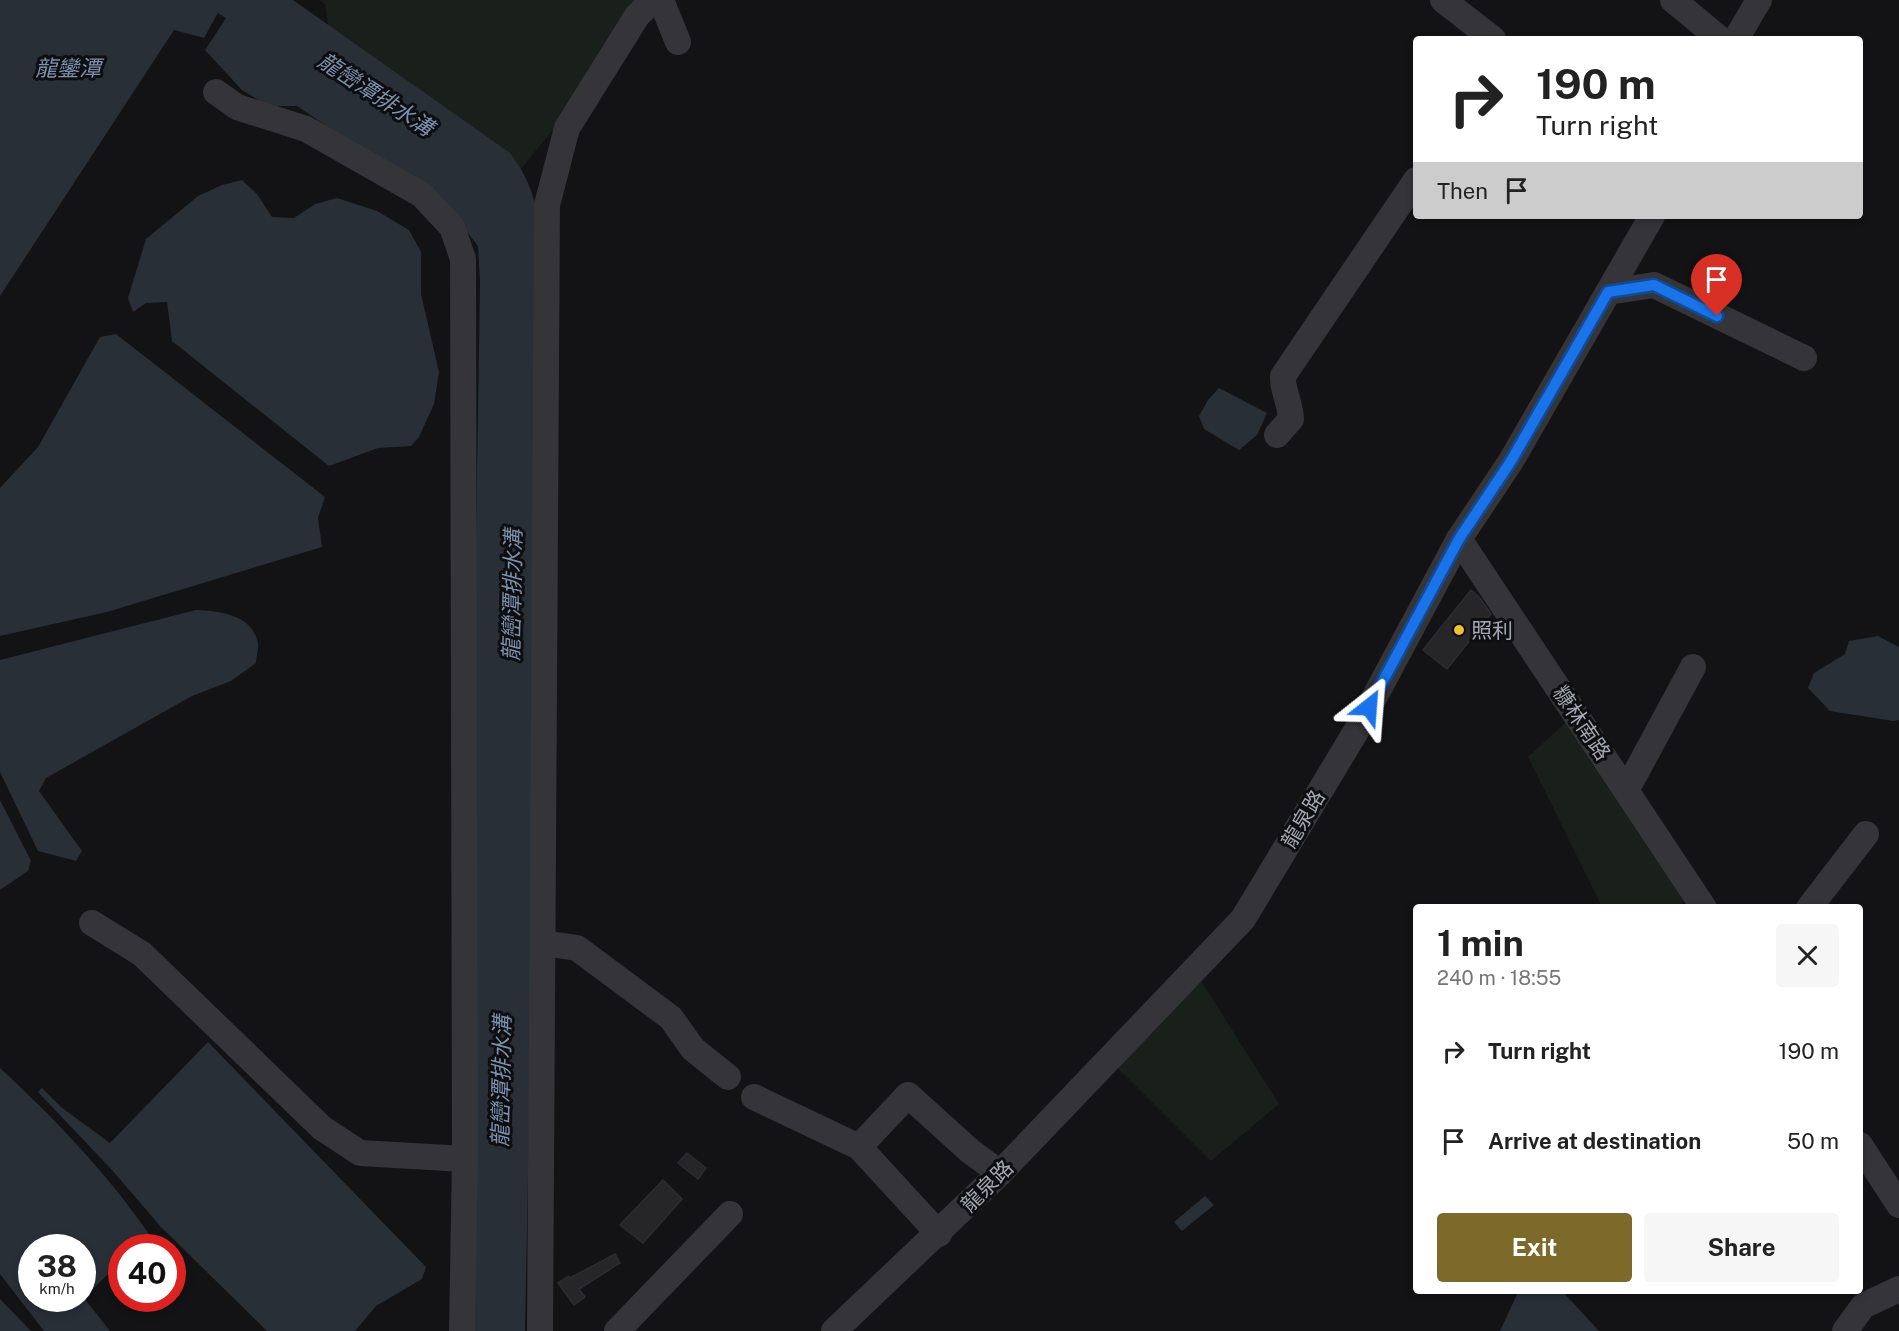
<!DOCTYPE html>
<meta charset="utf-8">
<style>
:root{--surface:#fff;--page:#f6f6f6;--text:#222;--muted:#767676;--accent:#7d6a2a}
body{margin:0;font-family:"Public Sans","Noto Sans TC",sans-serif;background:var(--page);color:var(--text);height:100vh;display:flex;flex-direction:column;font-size:22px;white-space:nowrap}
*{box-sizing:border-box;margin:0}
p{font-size:20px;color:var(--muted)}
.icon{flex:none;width:33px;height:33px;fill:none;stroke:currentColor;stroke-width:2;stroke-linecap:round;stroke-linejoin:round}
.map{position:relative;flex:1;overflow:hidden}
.panel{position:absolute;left:1413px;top:904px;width:450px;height:390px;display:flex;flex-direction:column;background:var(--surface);border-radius:6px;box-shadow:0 3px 9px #0003}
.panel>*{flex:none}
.banner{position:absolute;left:1413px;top:36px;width:450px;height:183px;border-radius:6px;box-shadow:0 3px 9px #0003;background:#fff;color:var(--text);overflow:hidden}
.speed{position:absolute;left:18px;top:1234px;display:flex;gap:12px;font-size:30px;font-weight:700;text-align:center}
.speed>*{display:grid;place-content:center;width:78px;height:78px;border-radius:50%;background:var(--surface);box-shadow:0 3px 9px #0003;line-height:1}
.speed small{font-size:15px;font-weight:400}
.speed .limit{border:9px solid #d22;background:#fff;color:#111}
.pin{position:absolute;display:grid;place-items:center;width:51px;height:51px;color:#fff;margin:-62px -26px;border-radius:50% 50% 50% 0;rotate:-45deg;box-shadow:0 0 6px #0007}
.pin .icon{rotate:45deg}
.me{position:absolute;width:66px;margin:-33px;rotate:28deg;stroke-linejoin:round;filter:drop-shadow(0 0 4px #0008)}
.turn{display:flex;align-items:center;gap:21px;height:126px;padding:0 24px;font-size:27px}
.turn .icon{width:78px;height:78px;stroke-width:2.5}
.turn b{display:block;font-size:42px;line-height:51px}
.then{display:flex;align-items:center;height:57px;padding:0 24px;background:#0003;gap:12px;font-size:22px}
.round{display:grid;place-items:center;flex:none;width:63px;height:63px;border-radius:6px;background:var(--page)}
.overview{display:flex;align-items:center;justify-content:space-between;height:102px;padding:0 24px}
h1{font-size:36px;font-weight:700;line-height:45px}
.primary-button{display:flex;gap:12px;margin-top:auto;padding:12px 24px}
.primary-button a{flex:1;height:69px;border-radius:6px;background:var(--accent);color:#fff;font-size:24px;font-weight:700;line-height:69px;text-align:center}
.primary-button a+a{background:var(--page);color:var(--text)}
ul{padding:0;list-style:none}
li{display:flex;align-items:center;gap:18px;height:90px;padding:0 24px}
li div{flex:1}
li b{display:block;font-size:22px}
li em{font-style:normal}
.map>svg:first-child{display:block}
.green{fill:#191f1a}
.water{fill:#292f37;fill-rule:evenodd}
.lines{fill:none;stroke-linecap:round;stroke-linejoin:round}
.river{stroke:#292f37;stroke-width:30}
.building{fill:#262528;stroke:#2d2c30;stroke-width:1.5}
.minor{stroke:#343439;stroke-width:26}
.route-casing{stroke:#114b97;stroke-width:15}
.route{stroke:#1a73e8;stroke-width:10}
.poi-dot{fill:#ecc133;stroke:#0e0d0f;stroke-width:2}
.labels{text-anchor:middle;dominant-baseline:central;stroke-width:6;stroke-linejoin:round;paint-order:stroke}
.poi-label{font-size:21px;fill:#a4a7b4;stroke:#0e0d0f;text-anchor:start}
.street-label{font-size:21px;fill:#a4a7b4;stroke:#0e0d0f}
.water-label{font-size:22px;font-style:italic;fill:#7c91af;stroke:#0e0d0f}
</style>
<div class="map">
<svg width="1899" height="1331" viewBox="0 0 1899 1331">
<rect width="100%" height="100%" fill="#131214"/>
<g class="green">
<path d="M319,0H658L517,174L330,38L325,4Z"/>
<path d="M1576,713L1690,887L1680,907H1602L1528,757Z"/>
<path d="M1198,976L1279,1104L1211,1161L1117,1067Z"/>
</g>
<g class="water">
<path d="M0,0H225L204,38L174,30L0,296Z"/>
<path d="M238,0H293L510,153C544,197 542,244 545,297L525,1331H464L480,282L478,246L449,209L297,106H268L242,90L205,50Z"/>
<path d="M242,180L257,194L272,217L294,218L315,204L337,198L377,211L409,230L421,252V294L439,372L434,404L419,437L411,446L378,448L329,466L172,341L167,302L146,303L133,312L128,298L146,239L198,196L222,185Z"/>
<path d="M116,334L325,497L318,518L322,547L107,612L0,636V488L38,447L100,337Z"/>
<path d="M1219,388L1267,413L1257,435L1239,450L1204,429L1199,416L1208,400Z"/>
<path d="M196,610C219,611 253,614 258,644C259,649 256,657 256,663L231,681L192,696L46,778L39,791L82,851L76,861L38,851L0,772V660Z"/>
<path d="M1878,636L1899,647V720L1893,721L1830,711L1808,688L1814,673L1845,654L1849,641Z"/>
<path d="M0,800L31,861L28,871L0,890Z"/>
<path d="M208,1042L426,1267L422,1279L376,1306L355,1331H267L161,1227L112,1170L38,1092L42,1088L61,1107L110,1143Z"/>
<path d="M0,1068C55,1119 106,1172 149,1234L135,1248H122L121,1261L84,1298L110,1331H44L0,1274ZM32,1248H82V1299H32Z"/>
<path d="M1205,1196L1214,1205L1182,1231L1174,1222Z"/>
<path d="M1518,1292H1563L1599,1331H1500Z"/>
<path d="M0,1299L31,1331H0Z"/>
</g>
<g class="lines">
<path class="river" d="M225,0L269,27"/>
</g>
<g class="building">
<path d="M1471,590L1480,598L1491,614L1447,669L1423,650Z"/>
<path d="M687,1153L706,1168L698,1179L678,1163Z"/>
<path d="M663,1180L682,1199L643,1243L620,1225Z"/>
<path d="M615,1254L620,1263L579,1289L585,1297L574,1305L558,1283L569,1276L570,1278Z"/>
</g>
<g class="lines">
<g class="minor">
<path d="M661,0L678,42"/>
<path d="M1443,0L1493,39"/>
<path d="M1673,0L1720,39"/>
<path d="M1736,39L1759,0"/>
<path d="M216,92L237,107L306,129L422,195L452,227L463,259L465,1159L462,1331"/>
<path d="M1608,292L1654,285L1804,358"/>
<path d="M1277,435L1291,419C1290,401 1282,390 1283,376L1416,180"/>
<path d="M1459,539L1704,908"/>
<path d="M1627,789L1693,667"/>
<path d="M1809,908L1866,834"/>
<path d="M92,923L142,954L322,1128L360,1153L465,1159"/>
<path d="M543,943L577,948L671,1018L693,1049L728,1077"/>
<path d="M754,1097L859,1147L939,1234"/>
<path d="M1860,1145L1899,1205"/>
<path d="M859,1147L908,1095L970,1151L1000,1173"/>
<path d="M540,1331L547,205L567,128L637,16L653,0"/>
<path d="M617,1331L730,1214"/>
<path d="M834,1331L1000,1173L1243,919L1358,728L1459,539L1511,461L1652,216"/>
<path d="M1845,1331L1863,1306L1899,1289"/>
</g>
</g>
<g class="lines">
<g class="route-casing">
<path id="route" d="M1369,707L1459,539L1511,461L1608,292L1654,285L1717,316"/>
</g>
<use href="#route" class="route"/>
</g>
<circle class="poi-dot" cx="1459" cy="630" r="6"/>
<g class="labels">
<g class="poi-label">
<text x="1471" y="630">照利</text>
</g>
<g class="street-label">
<text transform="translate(1582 723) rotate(56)">糠林南路</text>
<text transform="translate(1303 819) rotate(-59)">龍泉路</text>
<text transform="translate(987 1186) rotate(-45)">龍泉路</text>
</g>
<g class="water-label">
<text x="68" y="68">龍鑾潭</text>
<text transform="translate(376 94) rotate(33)">龍巒潭排水溝</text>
<text transform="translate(512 595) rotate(-89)">龍巒潭排水溝</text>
<text transform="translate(501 1081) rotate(-89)">龍巒潭排水溝</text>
</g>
</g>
</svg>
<div class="speed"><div>38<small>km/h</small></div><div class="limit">40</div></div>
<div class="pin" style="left:1717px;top:316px;background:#d93025"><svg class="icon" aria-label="arrive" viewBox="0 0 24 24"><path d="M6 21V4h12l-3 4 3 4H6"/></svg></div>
<svg class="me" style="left:1369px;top:707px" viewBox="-20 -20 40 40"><path d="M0-17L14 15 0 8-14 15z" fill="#1a73e8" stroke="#fff" stroke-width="4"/></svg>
<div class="banner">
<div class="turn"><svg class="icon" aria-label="right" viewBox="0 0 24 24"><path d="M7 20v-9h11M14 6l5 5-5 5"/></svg><div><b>190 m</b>Turn right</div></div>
<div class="then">Then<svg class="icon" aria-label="arrive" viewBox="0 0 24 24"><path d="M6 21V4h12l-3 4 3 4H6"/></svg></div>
</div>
<section class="panel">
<div class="overview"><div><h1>1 min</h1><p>240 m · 18:55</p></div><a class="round"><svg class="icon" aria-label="close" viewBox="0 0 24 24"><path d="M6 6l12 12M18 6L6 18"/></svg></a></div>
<ul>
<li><svg class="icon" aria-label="right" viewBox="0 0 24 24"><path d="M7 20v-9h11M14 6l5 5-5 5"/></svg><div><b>Turn right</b></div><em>190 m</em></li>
<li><svg class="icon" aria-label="arrive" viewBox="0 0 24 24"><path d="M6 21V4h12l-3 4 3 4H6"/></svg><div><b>Arrive at destination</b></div><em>50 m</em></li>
</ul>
<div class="primary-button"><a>Exit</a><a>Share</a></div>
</section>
</div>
